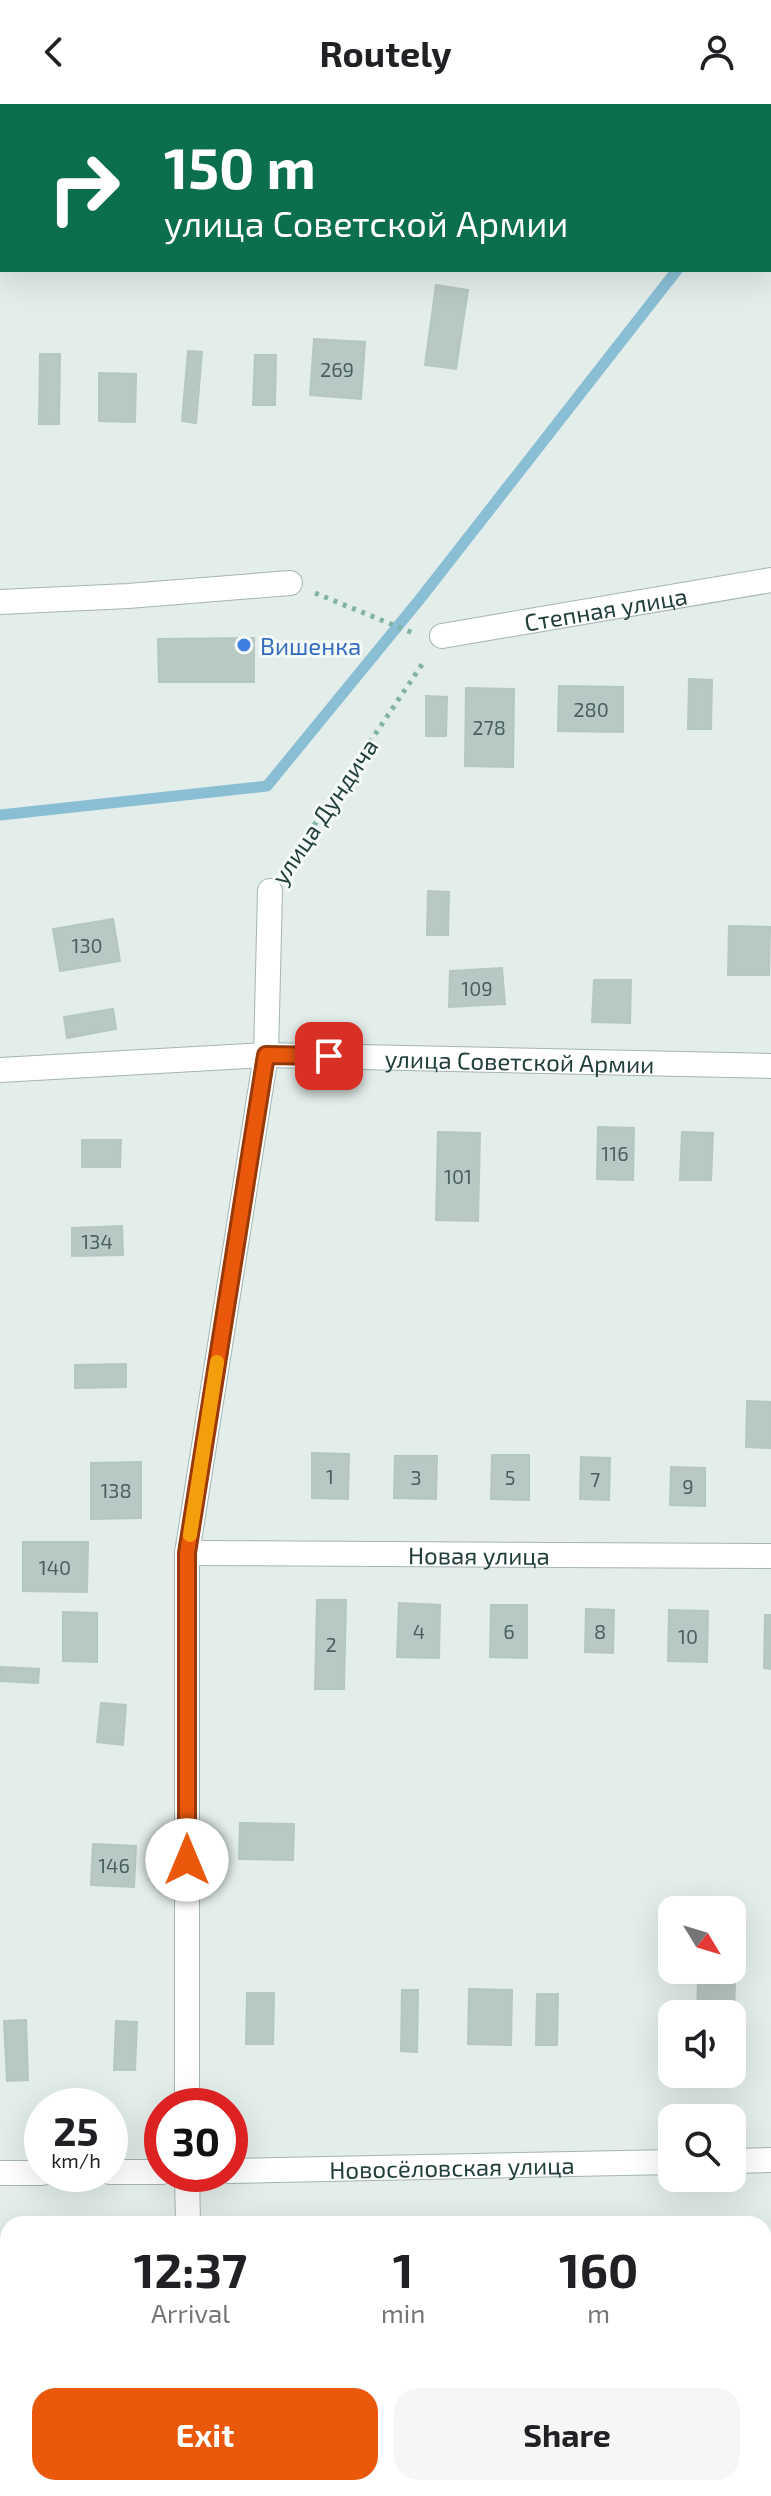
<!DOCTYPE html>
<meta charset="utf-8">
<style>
:root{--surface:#fff;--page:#f6f6f6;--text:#202124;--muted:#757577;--accent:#ea580c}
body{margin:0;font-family:"Exo 2",sans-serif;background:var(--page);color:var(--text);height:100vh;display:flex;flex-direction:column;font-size:30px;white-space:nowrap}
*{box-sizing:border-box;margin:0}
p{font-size:26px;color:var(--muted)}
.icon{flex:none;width:44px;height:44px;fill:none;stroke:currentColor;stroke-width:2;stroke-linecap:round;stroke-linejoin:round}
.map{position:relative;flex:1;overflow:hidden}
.sheet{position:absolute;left:0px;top:2112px;width:772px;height:280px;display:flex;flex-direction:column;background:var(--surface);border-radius:24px 24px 0 0;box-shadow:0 8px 32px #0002}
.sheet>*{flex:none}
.top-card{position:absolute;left:0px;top:0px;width:772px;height:168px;box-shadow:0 8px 32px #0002;background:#0b6e4f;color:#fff;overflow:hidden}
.needle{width:52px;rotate:128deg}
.controls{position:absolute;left:658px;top:1792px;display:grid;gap:16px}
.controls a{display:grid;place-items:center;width:88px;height:88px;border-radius:16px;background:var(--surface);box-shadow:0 8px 32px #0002;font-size:40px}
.speed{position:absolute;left:24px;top:1984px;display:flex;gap:16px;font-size:40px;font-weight:700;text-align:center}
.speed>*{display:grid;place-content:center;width:104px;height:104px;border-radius:50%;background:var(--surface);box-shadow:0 8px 32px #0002;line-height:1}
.speed small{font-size:20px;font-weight:400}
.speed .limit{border:12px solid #d22;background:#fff;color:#111}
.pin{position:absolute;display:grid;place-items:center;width:68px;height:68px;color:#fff;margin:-34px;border-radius:16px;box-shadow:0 4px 12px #0006}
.me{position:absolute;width:88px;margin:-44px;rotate:0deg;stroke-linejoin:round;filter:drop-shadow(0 0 6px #0008)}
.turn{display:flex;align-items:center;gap:28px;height:168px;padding:0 32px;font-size:36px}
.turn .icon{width:104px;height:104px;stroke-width:2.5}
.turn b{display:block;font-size:56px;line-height:68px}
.eta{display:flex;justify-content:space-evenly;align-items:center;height:136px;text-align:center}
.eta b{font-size:48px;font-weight:700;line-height:56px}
.primary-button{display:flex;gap:16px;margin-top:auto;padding:16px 32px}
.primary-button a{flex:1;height:92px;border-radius:24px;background:var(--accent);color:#fff;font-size:32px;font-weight:700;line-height:92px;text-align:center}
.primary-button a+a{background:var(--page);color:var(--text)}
header{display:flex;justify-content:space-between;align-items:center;height:104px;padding:0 32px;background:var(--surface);font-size:36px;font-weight:700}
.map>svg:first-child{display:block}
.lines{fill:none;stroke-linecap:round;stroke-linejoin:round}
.stream{stroke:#8abed4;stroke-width:11}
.building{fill:#b8c8c4;stroke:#b5c7c2;stroke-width:2}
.minor-casing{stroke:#a5b5b2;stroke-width:26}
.path{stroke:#83b2a9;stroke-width:5;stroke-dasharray:4 6;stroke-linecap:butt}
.minor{stroke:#fff;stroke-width:24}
.route-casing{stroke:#983908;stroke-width:20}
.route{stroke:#ea580c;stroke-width:14}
.slow{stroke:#f59e0b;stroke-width:14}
.shop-dot{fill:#3f7fe0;stroke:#f4faf7;stroke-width:3}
.labels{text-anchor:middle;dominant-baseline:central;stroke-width:6;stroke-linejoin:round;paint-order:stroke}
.number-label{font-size:20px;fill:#48615e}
.street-label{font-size:24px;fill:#223f3c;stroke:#f4faf7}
.shop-label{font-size:24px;fill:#366cbe;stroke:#f4faf7;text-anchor:start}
</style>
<header><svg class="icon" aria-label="back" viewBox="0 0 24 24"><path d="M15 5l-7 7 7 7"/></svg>Routely<svg class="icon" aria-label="person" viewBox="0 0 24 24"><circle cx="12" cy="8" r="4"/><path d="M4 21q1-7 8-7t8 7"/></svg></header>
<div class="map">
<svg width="771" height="2392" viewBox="0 0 771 2392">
<rect width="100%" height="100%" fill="#e3edea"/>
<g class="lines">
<g class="stream">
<path d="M760,2L761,0"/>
<path d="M0,711L267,682L420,495L677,166"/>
</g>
</g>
<g class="building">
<path d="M436,181L468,186L456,265L425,261Z"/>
<path d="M314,235L365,238L361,295L310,291Z"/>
<path d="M188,247L202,248L196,319L182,317Z"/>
<path d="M40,250H60L59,320H39Z"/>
<path d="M255,251H276L275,301H253Z"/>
<path d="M99,269L136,270L135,318L99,317Z"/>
<path d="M254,534V578H159L158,535Z"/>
<path d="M689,575L712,576L711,625H688Z"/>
<path d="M559,582L623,583V628L558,627Z"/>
<path d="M466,584L514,585L513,663L465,662Z"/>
<path d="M426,592L447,593L446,632H426Z"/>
<path d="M428,787L449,788L448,831H427Z"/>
<path d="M113,815L120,857L60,867L53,825Z"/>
<path d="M729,822L770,823L769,871H728Z"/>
<path d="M502,864L505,900L449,903L450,867Z"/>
<path d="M594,876H631L630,919L592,918Z"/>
<path d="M113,905L116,925L67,934L64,913Z"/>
<path d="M598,1023L634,1024L633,1076L597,1075Z"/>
<path d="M438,1028L480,1029L478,1117L436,1116Z"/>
<path d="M682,1028L713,1029L711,1076H680Z"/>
<path d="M82,1036H121L120,1063H82Z"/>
<path d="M122,1122L123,1151L72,1152V1124Z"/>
<path d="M126,1260V1283L75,1284V1261Z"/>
<path d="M747,1297L771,1298V1344L746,1343Z"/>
<path d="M312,1349L349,1350L348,1395L312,1394Z"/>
<path d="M492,1351H529V1396L491,1395Z"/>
<path d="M395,1352H437L436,1395L394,1394Z"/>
<path d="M581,1353L610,1354L609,1396L580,1395Z"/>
<path d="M141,1358V1414L91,1415V1359Z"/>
<path d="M671,1363L705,1364V1402L670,1401Z"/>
<path d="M23,1438H88L87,1488L23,1487Z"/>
<path d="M317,1496H346L344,1585H315Z"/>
<path d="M399,1499L440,1501L439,1554L397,1553Z"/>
<path d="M491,1501H527V1554L490,1553Z"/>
<path d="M586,1505L614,1506L613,1549L585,1548Z"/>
<path d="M669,1506L708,1507L707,1558L668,1557Z"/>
<path d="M63,1508L97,1509V1558L63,1557Z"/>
<path d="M765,1511H771V1565L764,1564Z"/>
<path d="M1,1563L39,1565L38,1579L0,1577Z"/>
<path d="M101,1599L126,1601L123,1641L97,1638Z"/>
<path d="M240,1719L294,1720L293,1756L239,1755Z"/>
<path d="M93,1740L136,1742L134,1783L91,1781Z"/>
<path d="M698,1878H735L733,1951L732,1910H697Z"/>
<path d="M469,1885L512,1886L511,1941L468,1940Z"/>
<path d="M402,1886H418L417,1948L401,1947Z"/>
<path d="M247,1889H274L273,1940H246Z"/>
<path d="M537,1890H558L557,1941H536Z"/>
<path d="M26,1916L28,1976L7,1977L4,1917Z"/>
<path d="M116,1917L137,1918L135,1966H114Z"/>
<rect x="233" y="2384" width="45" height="8"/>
<rect x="347" y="2384" width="72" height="8"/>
</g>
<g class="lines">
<g class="minor-casing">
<g id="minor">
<path d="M0,498L128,492L290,479"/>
<path id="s1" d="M442,532L771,476"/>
<path id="s2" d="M0,966L266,951L771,962"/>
<path id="s3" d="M187,1449L771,1452"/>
<path d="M187,2002V1449L266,951L270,787"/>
<path d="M732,2057L771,2056"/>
<path id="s4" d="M230,2067L672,2058"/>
<path d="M110,2068H162"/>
<path d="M0,2069H42"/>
<path d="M187,2070L188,2120"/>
<path d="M191,2384V2392"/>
</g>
</g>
<g class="path">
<path d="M315,489L413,529"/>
<path d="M286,763L425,556"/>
</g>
<use href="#minor" class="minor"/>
</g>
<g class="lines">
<g class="route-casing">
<path id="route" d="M187,1756V1449L266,951L329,952"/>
</g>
<use href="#route" class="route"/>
<path class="slow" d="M190,1431L217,1258"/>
</g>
<circle class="shop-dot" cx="244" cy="541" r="8"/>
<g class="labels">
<g class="number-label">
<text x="337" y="265">269</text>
<text x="591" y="605">280</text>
<text x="489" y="623">278</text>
<text x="87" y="841">130</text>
<text x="477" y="884">109</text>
<text x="615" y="1049">116</text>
<text x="458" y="1072">101</text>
<text x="97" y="1137">134</text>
<text x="330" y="1372">1</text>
<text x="416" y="1373">3</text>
<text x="510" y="1373">5</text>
<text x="595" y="1375">7</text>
<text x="688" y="1382">9</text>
<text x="116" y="1386">138</text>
<text x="55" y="1463">140</text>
<text x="419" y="1527">4</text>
<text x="509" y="1527">6</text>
<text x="600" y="1527">8</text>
<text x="688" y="1532">10</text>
<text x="331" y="1540">2</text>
<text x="114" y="1761">146</text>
</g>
<g class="street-label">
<text stroke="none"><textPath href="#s1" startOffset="166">Степная улица</textPath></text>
<text transform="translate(324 707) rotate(-56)">улица Дундича</text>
<text stroke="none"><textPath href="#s2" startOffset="520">улица Советской Армии</textPath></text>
<text stroke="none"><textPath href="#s3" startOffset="292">Новая улица</textPath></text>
<text stroke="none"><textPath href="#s4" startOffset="222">Новосёловская улица</textPath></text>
</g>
<g class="shop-label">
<text x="260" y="541">Вишенка</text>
</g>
</g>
</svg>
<div class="controls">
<a><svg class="needle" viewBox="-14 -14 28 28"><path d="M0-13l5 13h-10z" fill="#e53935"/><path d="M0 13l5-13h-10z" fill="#757577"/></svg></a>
<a><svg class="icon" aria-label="sound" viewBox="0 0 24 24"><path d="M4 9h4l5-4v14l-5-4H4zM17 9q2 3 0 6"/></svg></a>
<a><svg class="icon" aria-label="search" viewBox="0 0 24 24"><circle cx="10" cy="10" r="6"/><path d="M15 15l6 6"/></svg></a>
</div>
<div class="speed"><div>25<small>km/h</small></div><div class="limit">30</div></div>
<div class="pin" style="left:329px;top:952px;background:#d93025"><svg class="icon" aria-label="arrive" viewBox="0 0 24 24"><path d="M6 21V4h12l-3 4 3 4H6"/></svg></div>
<svg class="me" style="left:187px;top:1756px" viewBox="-20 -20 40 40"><circle r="19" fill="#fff"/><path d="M0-13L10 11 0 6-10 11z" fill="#ea580c"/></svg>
<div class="top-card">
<div class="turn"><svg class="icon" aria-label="right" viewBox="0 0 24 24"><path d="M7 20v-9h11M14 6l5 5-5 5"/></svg><div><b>150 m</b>улица Советской Армии</div></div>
</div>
<section class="sheet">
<div class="eta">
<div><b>12:37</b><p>Arrival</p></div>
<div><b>1</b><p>min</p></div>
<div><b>160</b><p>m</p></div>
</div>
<div class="primary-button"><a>Exit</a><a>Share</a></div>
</section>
</div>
